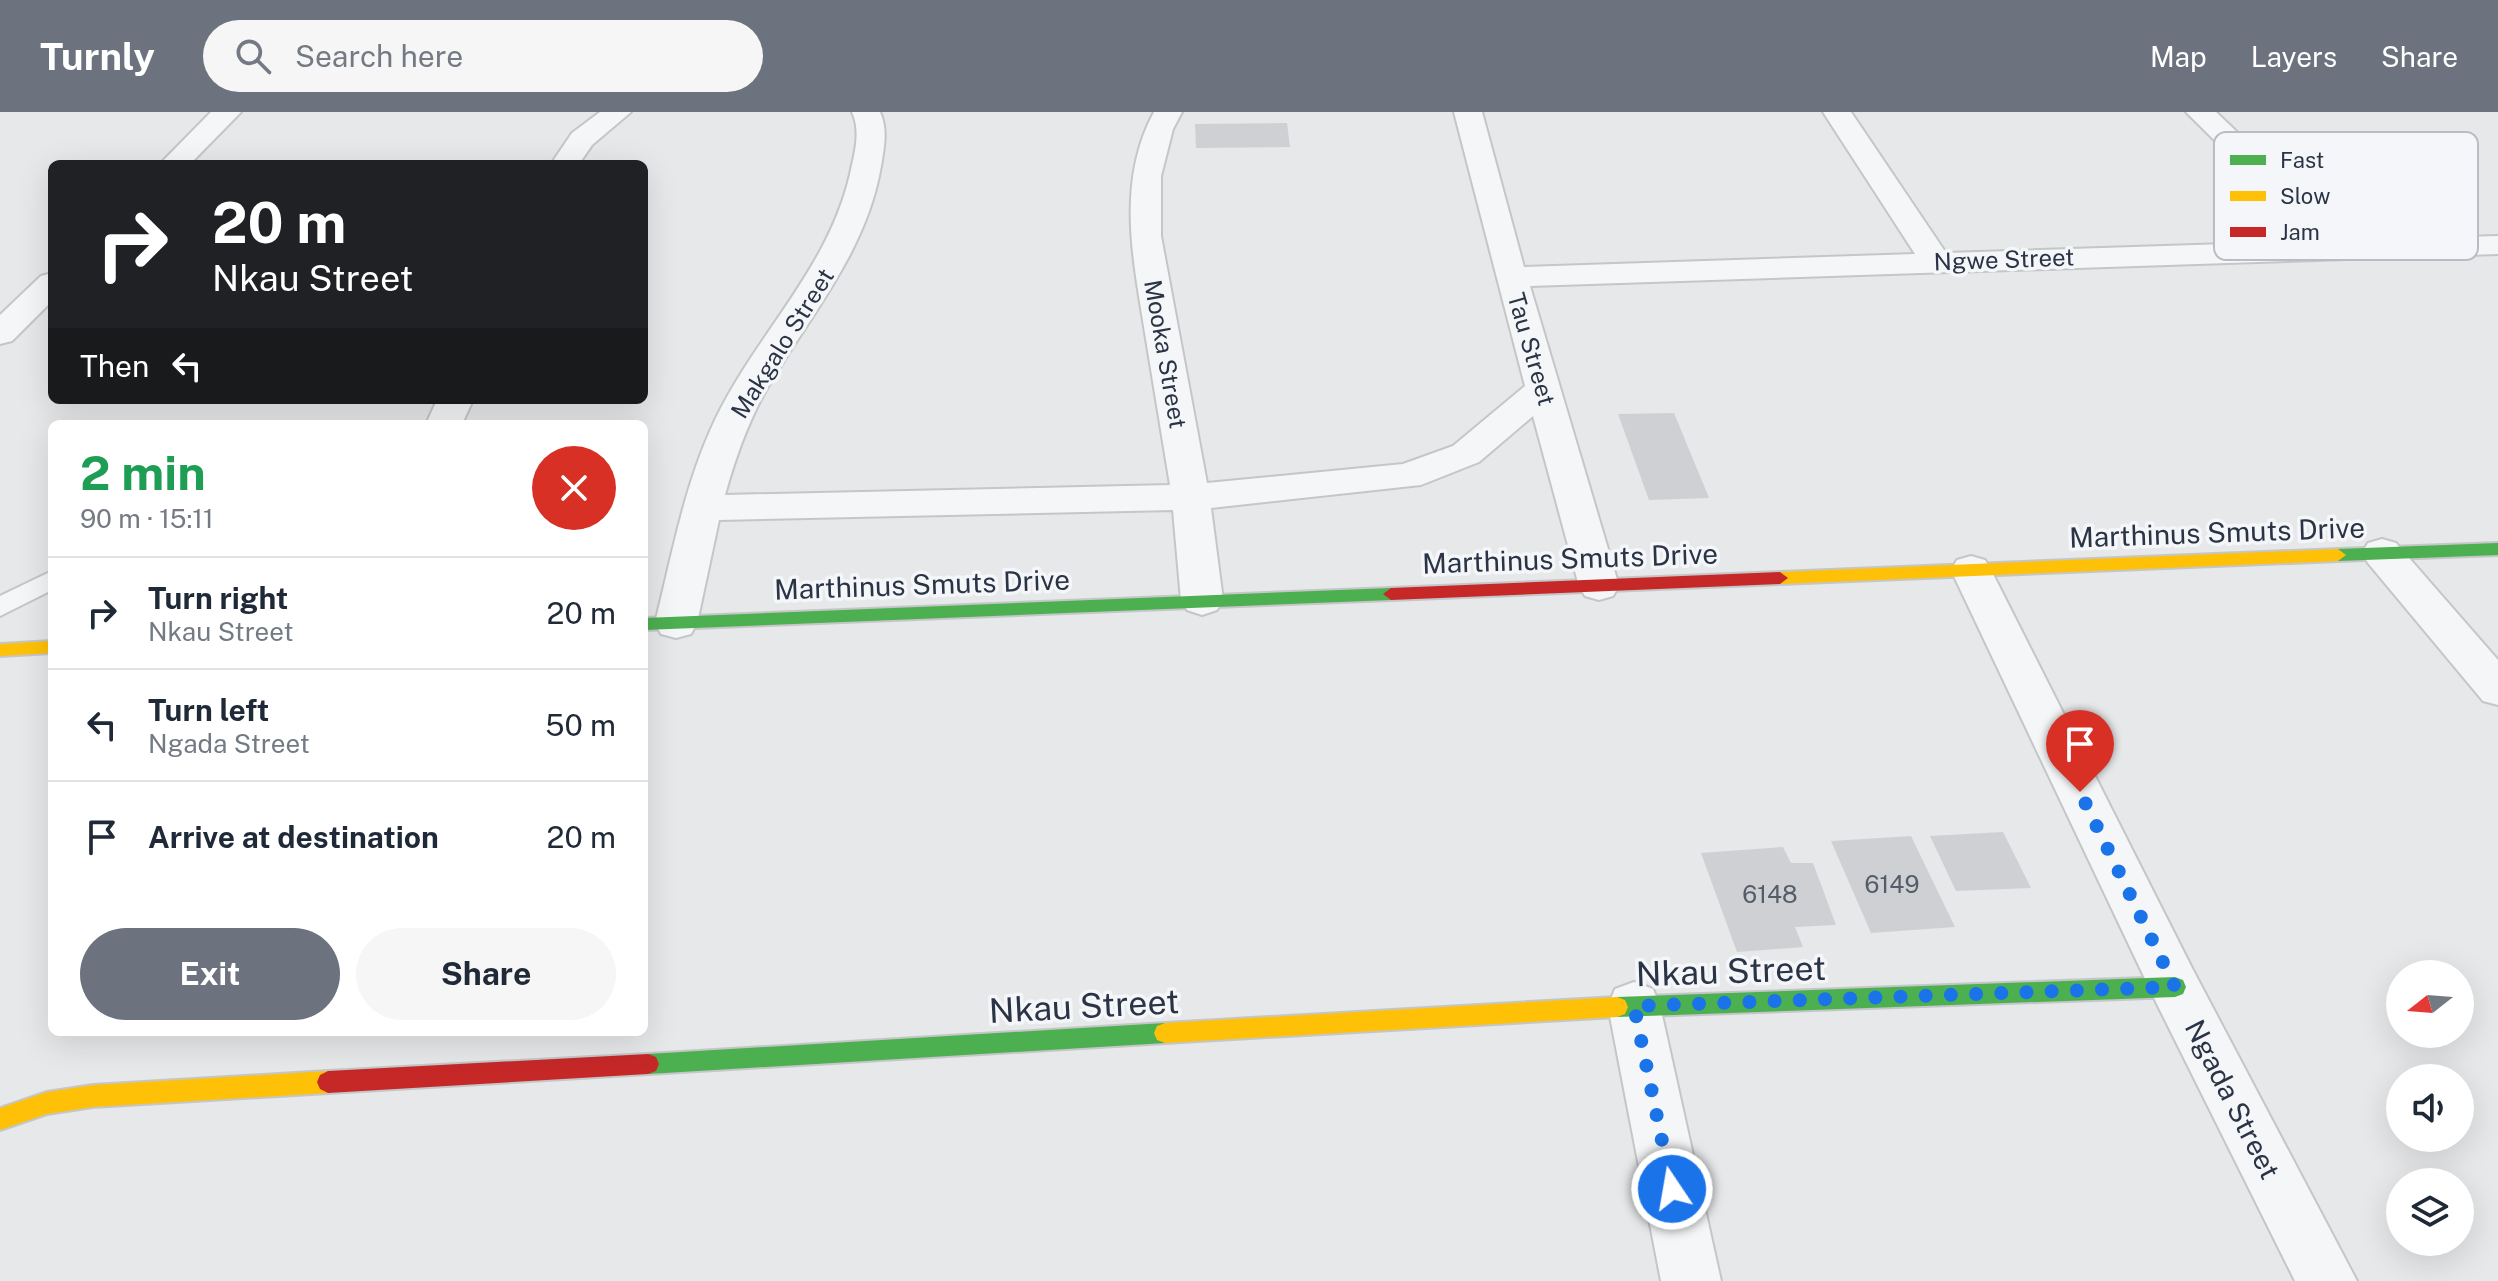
<!DOCTYPE html>
<meta charset="utf-8">
<style>
:root{--surface:#fff;--page:#f6f6f7;--text:#1f2937;--muted:#747a83;--line:#e0e1e3;--accent:#6c737f}
body{margin:0;font-family:"Public Sans",sans-serif;background:var(--page);color:var(--text);height:100vh;display:flex;flex-direction:column;font-size:30px;white-space:nowrap}
*{box-sizing:border-box;margin:0}
p{font-size:26px;color:var(--muted)}
.icon{flex:none;width:44px;height:44px;fill:none;stroke:currentColor;stroke-width:2;stroke-linecap:round;stroke-linejoin:round}
.map{position:relative;flex:1;overflow:hidden}
.panel{position:absolute;left:48px;top:308px;width:600px;height:616px;display:flex;flex-direction:column;background:var(--surface);border-radius:12px;box-shadow:0 8px 32px #0002}
.panel>*{flex:none}
.guide{position:absolute;left:48px;top:48px;width:600px;height:244px;border-radius:12px;box-shadow:0 8px 32px #0002;background:#202124;color:#fff;overflow:hidden}
.needle{width:52px;rotate:253deg}
.buttons{position:absolute;left:2386px;top:848px;display:grid;gap:16px}
.buttons a{display:grid;place-items:center;width:88px;height:88px;border-radius:50%;background:var(--surface);box-shadow:0 8px 32px #0002;font-size:40px}
.pin{position:absolute;display:grid;place-items:center;width:68px;height:68px;color:#fff;margin:-82px -34px;border-radius:50% 50% 50% 0;rotate:-45deg;box-shadow:0 0 8px #0007}
.pin .icon{rotate:45deg}
.me{position:absolute;width:88px;margin:-44px;rotate:348deg;stroke-linejoin:round;filter:drop-shadow(0 0 6px #0008)}
.turn{display:flex;align-items:center;gap:28px;height:168px;padding:0 32px;font-size:36px}
.turn .icon{width:104px;height:104px;stroke-width:2.5}
.turn b{display:block;font-size:56px;line-height:68px}
.then{display:flex;align-items:center;height:76px;padding:0 32px;background:#0003;gap:16px;font-size:30px}
.round{display:grid;place-items:center;flex:none;width:84px;height:84px;border-radius:42px;background:var(--page)}
.head{display:flex;align-items:center;justify-content:space-between;height:136px;padding:0 32px}
h1{font-size:48px;font-weight:700;line-height:60px;color:#1e9e55}
.primary-button{display:flex;gap:16px;margin-top:auto;padding:16px 32px}
.primary-button a{flex:1;height:92px;border-radius:48px;background:var(--accent);color:#fff;font-size:32px;font-weight:700;line-height:92px;text-align:center}
.primary-button a+a{background:var(--page);color:var(--text)}
ul{padding:0;list-style:none}
li{display:flex;align-items:center;gap:24px;height:112px;padding:0 32px;border-top:2px solid var(--line)}
li div{flex:1}
li b{display:block;font-size:30px}
li em{font-style:normal}
header{display:flex;align-items:center;gap:48px;box-sizing:border-box;height:112px;padding:0 40px;background:var(--accent);color:#fff}
header strong{font-size:38px}
nav{display:flex;gap:44px;margin-inline-start:auto;font-size:28px}
.search{width:560px;height:72px;background:var(--page);display:flex;align-items:center;gap:20px;box-sizing:border-box;padding:0 28px;border-radius:44px;color:var(--muted);font-size:30px}
.map>svg:first-child{display:block}
.building{fill:#ced0d3}
.lines{fill:none;stroke-linecap:round;stroke-linejoin:round}
.lane-casing{stroke:#c4c6c8;stroke-width:4}
.street-casing{stroke:#c4c6c8;stroke-width:4}
.fast-casing{stroke:#c4c6c8;stroke-width:4}
.slow-casing{stroke:#c4c6c8;stroke-width:4}
.jam-casing{stroke:#c4c6c8;stroke-width:4}
.lane{fill:#f5f6f7;fill-rule:evenodd}
.street{fill:#f5f6f7;fill-rule:evenodd}
.fast{fill:#4caf50;fill-rule:evenodd}
.slow{fill:#ffc107;fill-rule:evenodd}
.jam{fill:#c62828;fill-rule:evenodd}
.route{stroke:#1a73e8;stroke-width:14;stroke-dasharray:0 25.2}
.labels{text-anchor:middle;dominant-baseline:central;stroke-width:7;stroke-linejoin:round;paint-order:stroke}
.far-street-label{font-size:24px;fill:#2b3445;stroke:#f4f6f9}
.number-label{font-size:24px;fill:#545c69}
.street-label{font-size:28px;fill:#2b3445;stroke:#f4f6f9}
.near-street-label{font-size:34px;fill:#2b3445;stroke:#f4f6f9}
.key{fill:#f4f6f9;stroke:#b8bcc3;stroke-width:2}
.key-label{font-size:22px;fill:#2b3445}
</style>
<header>
<strong>Turnly</strong>
<div class="search"><svg class="icon" aria-label="search" viewBox="0 0 24 24"><circle cx="10" cy="10" r="6"/><path d="M15 15l6 6"/></svg>Search here</div>
<nav><a>Map</a><a>Layers</a><a>Share</a></nav>
</header>
<div class="map">
<svg width="2498" height="1169" viewBox="0 0 2498 1169">
<rect width="100%" height="100%" fill="#e6e8ea"/>
<g class="building">
<path d="M1287,11L1290,35L1196,36L1195,12Z"/>
<path d="M1674,301L1709,386L1649,388L1618,302Z"/>
<path d="M2003,720L2031,776L1956,779L1930,724Z"/>
<path d="M1911,724L1955,815L1871,821L1831,729Z"/>
<path d="M1783,735L1791,751H1813L1836,813L1795,815L1803,835L1737,840L1701,741Z"/>
</g>
<g class="lines">
<g class="lane-casing">
<path id="lane" d="M52,459V478L0,504V484Z"/>
</g>
<g class="street-casing">
<g id="street">
<path d="M211,0H241L190,52H160Z"/>
<path d="M600,0H631L592,33L579,52H551L572,21Z"/>
<path d="M852,0H880C888,17 884,36 881,54C866,142 808,205 765,280C747,313 735,347 725,383L1170,373C1162,324 1154,276 1146,227C1134,151 1115,72 1154,0H1182L1173,17L1161,64V124L1207,371L1403,352L1453,334L1525,274L1454,0H1482L1524,155L1915,142L1823,0H1851L1946,141L2316,129L2186,0H2216L2350,128L2498,124V142L1530,174L1619,474L1613,484L1599,488L1585,484L1579,474L1533,304L1479,350L1421,373L1211,396L1223,488L1217,498L1202,503L1187,498L1181,488L1173,398L719,408L697,511L691,522L676,526L661,522L655,511C671,447 683,380 710,319C751,225 832,157 852,53C856,36 860,17 852,0Z"/>
<path d="M52,161V189L12,229L0,232V203L41,164Z"/>
<path d="M437,288H473L462,312H426Z"/>
<path d="M2382,427L2396,431L2498,548V593L2483,589L2368,451L2362,441L2368,431Z"/>
<path d="M1971,444L1985,448L1991,458L2193,858L2357,1169H2295L2157,892L1951,458L1957,448Z"/>
<path d="M1634,870L1653,877L1660,894L1721,1169H1661L1608,894L1615,877Z"/>
</g>
</g>
<g class="fast-casing">
<g id="fast">
<path d="M2498,431V443L2338,449L2330,443L2338,437Z"/>
<path d="M1391,476L1399,482L1391,488L644,518V506Z"/>
<path d="M2175,865L2183,868L2186,875L2183,882L2175,885L1617,905L1609,902L1606,895L1609,888L1617,885Z"/>
<path d="M1165,911L1173,914L1176,921L1173,928L1165,931L648,962L640,959L637,952L640,945L648,942Z"/>
</g>
</g>
<g class="slow-casing">
<g id="slow">
<path d="M2338,437L2346,443L2338,449L1780,472L1772,466L1780,460Z"/>
<path d="M52,529V541L0,544V532Z"/>
<path d="M1617,885L1625,888L1628,895L1625,902L1617,905L1165,931L1157,928L1154,921L1157,914L1165,911Z"/>
<path d="M328,959L336,963L339,970L336,977L328,981L93,995L47,1002L0,1018V996L47,980L93,973Z"/>
</g>
</g>
<g class="jam-casing">
<g id="jam">
<path d="M1780,460L1788,466L1780,472L1391,488L1383,482L1391,476Z"/>
<path d="M648,942L656,945L659,952L656,959L648,962L328,981L320,977L317,970L320,963L328,959Z"/>
</g>
</g>
<use href="#lane" class="lane"/>
<use href="#street" class="street"/>
<use href="#fast" class="fast"/>
<use href="#slow" class="slow"/>
<use href="#jam" class="jam"/>
</g>
<g class="lines">
<path class="route" d="M1672,1077L1634,894L2175,875L2080,680"/>
</g>
<g class="labels">
<g class="far-street-label">
<text transform="translate(2004 147) rotate(-2)">Ngwe Street</text>
<text transform="translate(782 231) rotate(-58)">Makgalo Street</text>
<text transform="translate(1532 237) rotate(74)">Tau Street</text>
<text transform="translate(1166 242) rotate(80)">Mooka Street</text>
</g>
<g class="number-label">
<text x="1892" y="772">6149</text>
<text x="1770" y="782">6148</text>
</g>
<g class="street-label">
<text transform="translate(2217 420) rotate(-2)">Marthinus Smuts Drive</text>
<text transform="translate(1570 446) rotate(-2)">Marthinus Smuts Drive</text>
<text transform="translate(922 472) rotate(-2)">Marthinus Smuts Drive</text>
<text transform="translate(2233 987) rotate(63)">Ngada Street</text>
</g>
<g class="near-street-label">
<text transform="translate(1731 859) rotate(-2)">Nkau Street</text>
<text transform="translate(1084 894) rotate(-3)">Nkau Street</text>
</g>
</g>
<rect x="2214" y="20" width="264" height="128" rx="12" class="key"/>
<rect x="2230" y="43" width="36" height="10" fill="#4caf50"/>
<rect x="2230" y="79" width="36" height="10" fill="#ffc107"/>
<rect x="2230" y="115" width="36" height="10" fill="#c62828"/>
<g class="key-label">
<text x="2280" y="56">Fast</text>
<text x="2280" y="92">Slow</text>
<text x="2280" y="128">Jam</text>
</g>
</svg>
<div class="buttons">
<a><svg class="needle" viewBox="-14 -14 28 28"><path d="M0-13l5 13h-10z" fill="#e53935"/><path d="M0 13l5-13h-10z" fill="#747a83"/></svg></a>
<a><svg class="icon" aria-label="sound" viewBox="0 0 24 24"><path d="M4 9h4l5-4v14l-5-4H4zM17 9q2 3 0 6"/></svg></a>
<a><svg class="icon" aria-label="layers" viewBox="0 0 24 24"><path d="M12 4l9 5-9 5-9-5zM3 14l9 5 9-5"/></svg></a>
</div>
<div class="pin" style="left:2080px;top:680px;background:#d93025"><svg class="icon" aria-label="arrive" viewBox="0 0 24 24"><path d="M6 21V4h12l-3 4 3 4H6"/></svg></div>
<svg class="me" style="left:1672px;top:1077px" viewBox="-20 -20 40 40"><circle r="17" fill="#1a73e8" stroke="#fff" stroke-width="3"/><path d="M0-11L8 9 0 5-8 9z" fill="#fff"/></svg>
<div class="guide">
<div class="turn"><svg class="icon" aria-label="right" viewBox="0 0 24 24"><path d="M7 20v-9h11M14 6l5 5-5 5"/></svg><div><b>20 m</b>Nkau Street</div></div>
<div class="then">Then<svg class="icon" aria-label="left" viewBox="0 0 24 24"><path d="M17 20v-9H6M10 6l-5 5 5 5"/></svg></div>
</div>
<section class="panel">
<div class="head"><div><h1>2 min</h1><p>90 m · 15:11</p></div><a class="round" style="background:#d93025;color:#fff"><svg class="icon" aria-label="close" viewBox="0 0 24 24"><path d="M6 6l12 12M18 6L6 18"/></svg></a></div>
<ul>
<li><svg class="icon" aria-label="right" viewBox="0 0 24 24"><path d="M7 20v-9h11M14 6l5 5-5 5"/></svg><div><b>Turn right</b><p>Nkau Street</p></div><em>20 m</em></li>
<li><svg class="icon" aria-label="left" viewBox="0 0 24 24"><path d="M17 20v-9H6M10 6l-5 5 5 5"/></svg><div><b>Turn left</b><p>Ngada Street</p></div><em>50 m</em></li>
<li><svg class="icon" aria-label="arrive" viewBox="0 0 24 24"><path d="M6 21V4h12l-3 4 3 4H6"/></svg><div><b>Arrive at destination</b></div><em>20 m</em></li>
</ul>
<div class="primary-button"><a>Exit</a><a>Share</a></div>
</section>
</div>
